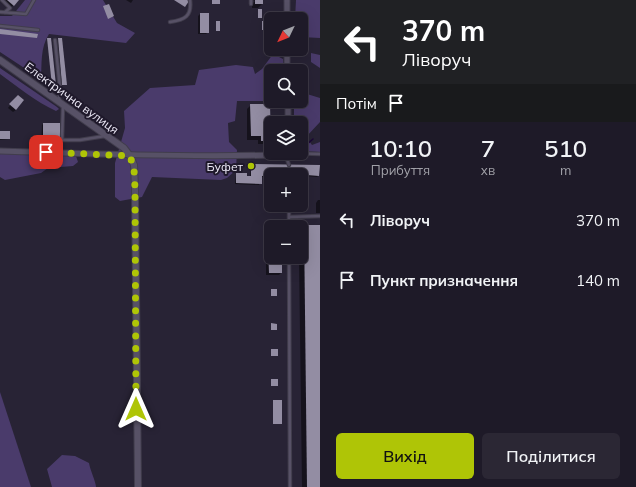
<!DOCTYPE html>
<html lang="uk">
<meta charset="utf-8">
<style>
:root{--surface:#1e1a28;--page:#2b2734;--text:#f1f3f6;--muted:#a1a1a8;--line:#3c3845;--accent:#afc506}
body{margin:0;font-family:Mulish,sans-serif;background:var(--page);color:var(--text);height:100vh;display:flex;flex-direction:column;font-size:15px;white-space:nowrap}
*{box-sizing:border-box;margin:0}
p{font-size:13px;color:var(--muted)}
.icon{flex:none;width:22px;height:22px;fill:none;stroke:currentColor;stroke-width:2;stroke-linecap:round;stroke-linejoin:round}
.map{position:relative;flex:1;overflow:hidden}
.details{display:flex;flex-direction:column;background:var(--surface);width:316px}
.details>*{flex:none}
.hud{background:#202124;color:#fff;overflow:hidden}
.needle{width:26px;rotate:227deg}
.fabs{position:absolute;left:264px;top:12px;display:grid;gap:8px}
.fabs a{display:grid;place-items:center;width:44px;height:44px;border-radius:6px;background:var(--surface);box-shadow:0 4px 16px #0002,0 0 0 1px var(--line);font-size:20px}
.pin{position:absolute;display:grid;place-items:center;width:34px;height:34px;color:#fff;margin:-17px;border-radius:8px;box-shadow:0 2px 6px #0006}
.me{position:absolute;width:44px;margin:-22px;rotate:0deg;stroke-linejoin:round;filter:drop-shadow(0 0 3px #0008)}
.turn{display:flex;align-items:center;gap:14px;height:84px;padding:0 16px;font-size:18px}
.turn .icon{width:52px;height:52px;stroke-width:2.5}
.turn b{display:block;font-size:28px;line-height:34px}
.then{display:flex;align-items:center;height:38px;padding:0 16px;background:#0003;gap:8px;font-size:15px}
.eta{display:flex;justify-content:space-evenly;align-items:center;height:68px;text-align:center}
.eta b{font-size:24px;font-weight:600;line-height:28px}
.action{display:flex;gap:8px;margin-top:auto;padding:8px 16px}
.action a{flex:1;height:46px;border-radius:6px;background:var(--accent);color:#111;font-size:16px;font-weight:600;line-height:46px;text-align:center}
.action a+a{background:var(--page);color:var(--text)}
ul{padding:0;list-style:none}
li{display:flex;align-items:center;gap:12px;height:60px;padding:0 16px}
li div{flex:1}
li b{display:block;font-size:15px}
li em{font-style:normal}
main{display:flex;flex:1;min-height:0}
.map>svg:first-child{display:block}
.green{fill:#4a3b6b}
.shadow{fill:#0007}
.lines{fill:none;stroke-linecap:round;stroke-linejoin:round}
.stream{stroke:#1b0636;stroke-width:1.5}
.building{fill:#938da3}
.service-casing{stroke:#413d4c;stroke-width:4.5}
.minor-casing{stroke:#413d4c;stroke-width:7}
.tertiary-casing{stroke:#413d4c;stroke-width:8}
.service{stroke:#575166;stroke-width:2.5}
.minor{stroke:#575166;stroke-width:5}
.tertiary{stroke:#575166;stroke-width:6}
.route{stroke:#afc506;stroke-width:7;stroke-dasharray:0 12.6}
.poi-dot{fill:#afc506;stroke:#1f192b;stroke-width:1.5}
.labels{text-anchor:middle;dominant-baseline:central;stroke-width:4;stroke-linejoin:round;paint-order:stroke}
.street-label{font-size:12px;fill:#edeaf7;stroke:#1f192b}
.poi-label{font-size:12px;fill:#edeaf7;stroke:#1f192b;text-anchor:end}
</style>
<main>
<div class="map">
<svg width="320" height="487" viewBox="0 0 320 487">
<rect width="100%" height="100%" fill="#282335"/>
<g class="green">
<path d="M25,0H103L117,23L135,33L126,43L49,34C40,48 42,64 41,79L0,52V16H12Z"/>
<path d="M296,0H320V38L301,37V19H295Z"/>
<path d="M311,53L320,55V68L311,62Z"/>
<path d="M273,54L283,59L284,71H271V97L268,101H237L235,121L228,123L229,142L237,150L236,170L227,178L221,180L152,177L142,197L120,201L115,197V163L125,128L124,111L150,88L195,85L199,70L236,65L253,67L255,74L262,69Z"/>
<path d="M0,68L57,107L59,109L56,111C36,102 18,87 0,74Z"/>
<path d="M307,94L320,98V122L306,137L312,145L320,142V152L301,151V123H294V101H301V95Z"/>
<path d="M0,152L76,156L78,162L73,166L48,168L41,173L5,180L0,177Z"/>
<path d="M0,392L31,487H0Z"/>
<path d="M62,455L75,456L89,463C90,470 96,482 96,487H52L47,469Z"/>
</g>
<g class="shadow">
<path d="M1,0H17L11,8Z"/>
<path d="M126,0H133L131,3Z"/>
<path d="M261,0L262,4L258,8H252V4L255,1L253,0Z"/>
<path d="M200,14L208,32L206,34H198V16Z"/>
<path d="M58,39H61L65,85H62Z"/>
<path d="M15,99L16,110L13,112L8,108Z"/>
<path d="M251,105L271,140L267,144H258V140H247V109Z"/>
<path d="M43,124L59,147L57,149L41,148L42,125Z"/>
<path d="M0,132L9,139L0,140Z"/>
<path d="M251,165L319,166L318,176L317,177L293,175V171L283,170L282,175L261,177L259,185L235,184L236,174L250,177Z"/>
<path d="M318,200H320V213H316V203Z"/>
<path d="M270,225H276V227H271L270,230Z"/>
<path d="M304,226H320V487H302L299,257H301V229Z"/>
<path d="M269,247H271V257H281V273L279,275H266V250Z"/>
</g>
<g class="lines">
<path class="stream" d="M305,146L313,139"/>
</g>
<g class="building">
<path d="M7,0H19L14,6Z"/>
<path d="M174,0H187L189,1L185,7Z"/>
<rect x="212" y="0" width="8" height="4"/>
<rect x="255" y="0" width="8" height="4"/>
<path d="M109,4L114,16L108,19L103,6Z"/>
<rect x="258" y="9" width="4" height="9"/>
<rect x="200" y="13" width="9" height="20"/>
<rect x="216" y="21" width="4" height="10"/>
<rect x="262" y="21" width="4" height="9"/>
<path d="M0,29L38,34L37,38L0,34Z"/>
<path d="M47,38H51L56,85L52,86Z"/>
<path d="M58,38H62L67,85H62Z"/>
<path d="M18,95L24,100L16,110L9,104Z"/>
<path d="M250,104H270L271,141H261V136H251Z"/>
<path d="M43,123H60V148L43,147Z"/>
<rect x="0" y="131" width="10" height="8"/>
<path d="M251,164L320,165L319,176L294,174V169H284V174L262,176V184L236,183V173H247V176H251Z"/>
<path d="M304,225H320V487H307Z"/>
<path d="M268,246H271V257H282V273H269Z"/>
<rect x="271" y="289" width="6" height="7"/>
<path d="M271,323L277,324V330H271Z"/>
<rect x="271" y="349" width="7" height="7"/>
<rect x="271" y="379" width="7" height="7"/>
<rect x="273" y="400" width="9" height="24"/>
</g>
<g class="lines">
<g class="service-casing">
<g id="service">
<path d="M2,0L10,8L5,12"/>
<path d="M251,0V4"/>
<path d="M0,12L26,14L34,0"/>
<path d="M170,22C185,20 192,16 190,0"/>
<path d="M0,26L38,30"/>
<path d="M55,40L60,88L59,100"/>
<path d="M59,140H80L105,136"/>
<path d="M62,140L63,106"/>
<path d="M285,153L289,165"/>
<path d="M289,153L320,154"/>
<path d="M289,169V175"/>
<path d="M289,205V227"/>
<path d="M289,217L320,216"/>
<path d="M289,257L290,487"/>
</g>
</g>
<g class="minor-casing">
<g id="minor">
<path d="M287,0V19"/>
<path d="M287,49V71"/>
<path d="M288,101V123"/>
<path d="M0,151C92,154 184,157 277,155L278,153"/>
</g>
</g>
<g class="tertiary-casing">
<path id="tertiary" d="M0,60L124,148L130,156L134,165L135,188L138,487"/>
</g>
<use href="#service" class="service"/>
<use href="#minor" class="minor"/>
<use href="#tertiary" class="tertiary"/>
</g>
<g class="lines">
<path class="route" d="M46,152L130,156L134,169L135,188L136,409"/>
</g>
<circle class="poi-dot" cx="251" cy="166" r="4"/>
<g class="labels">
<g class="street-label">
<text transform="translate(72 98) rotate(36)">Електрична вулиця</text>
</g>
<g class="poi-label">
<text x="243" y="166">Буфет</text>
</g>
</g>
</svg>
<div class="fabs">
<a><svg class="needle" viewBox="-14 -14 28 28"><path d="M0-13l5 13h-10z" fill="#e53935"/><path d="M0 13l5-13h-10z" fill="#a1a1a8"/></svg></a>
<a><svg class="icon" aria-label="search" viewBox="0 0 24 24"><circle cx="10" cy="10" r="6"/><path d="M15 15l6 6"/></svg></a>
<a><svg class="icon" aria-label="layers" viewBox="0 0 24 24"><path d="M12 4l9 5-9 5-9-5zM3 14l9 5 9-5"/></svg></a>
<a>+</a>
<a>−</a>
</div>
<div class="pin" style="left:46px;top:152px;background:#d93025"><svg class="icon" aria-label="arrive" viewBox="0 0 24 24"><path d="M6 21V4h12l-3 4 3 4H6"/></svg></div>
<svg class="me" style="left:136px;top:409px" viewBox="-20 -20 40 40"><path d="M0-17L14 15 0 8-14 15z" fill="#afc506" stroke="#fff" stroke-width="4"/></svg>
</div>
<section class="details">
<div class="hud">
<div class="turn"><svg class="icon" aria-label="left" viewBox="0 0 24 24"><path d="M17 20v-9H6M10 6l-5 5 5 5"/></svg><div><b>370 m</b>Ліворуч</div></div>
<div class="then">Потім<svg class="icon" aria-label="arrive" viewBox="0 0 24 24"><path d="M6 21V4h12l-3 4 3 4H6"/></svg></div>
</div>
<div class="eta">
<div><b>10:10</b><p>Прибуття</p></div>
<div><b>7</b><p>хв</p></div>
<div><b>510</b><p>m</p></div>
</div>
<ul>
<li><svg class="icon" aria-label="left" viewBox="0 0 24 24"><path d="M17 20v-9H6M10 6l-5 5 5 5"/></svg><div><b>Ліворуч</b></div><em>370 m</em></li>
<li><svg class="icon" aria-label="arrive" viewBox="0 0 24 24"><path d="M6 21V4h12l-3 4 3 4H6"/></svg><div><b>Пункт призначення</b></div><em>140 m</em></li>
</ul>
<div class="action"><a>Вихід</a><a>Поділитися</a></div>
</section>
</main>
